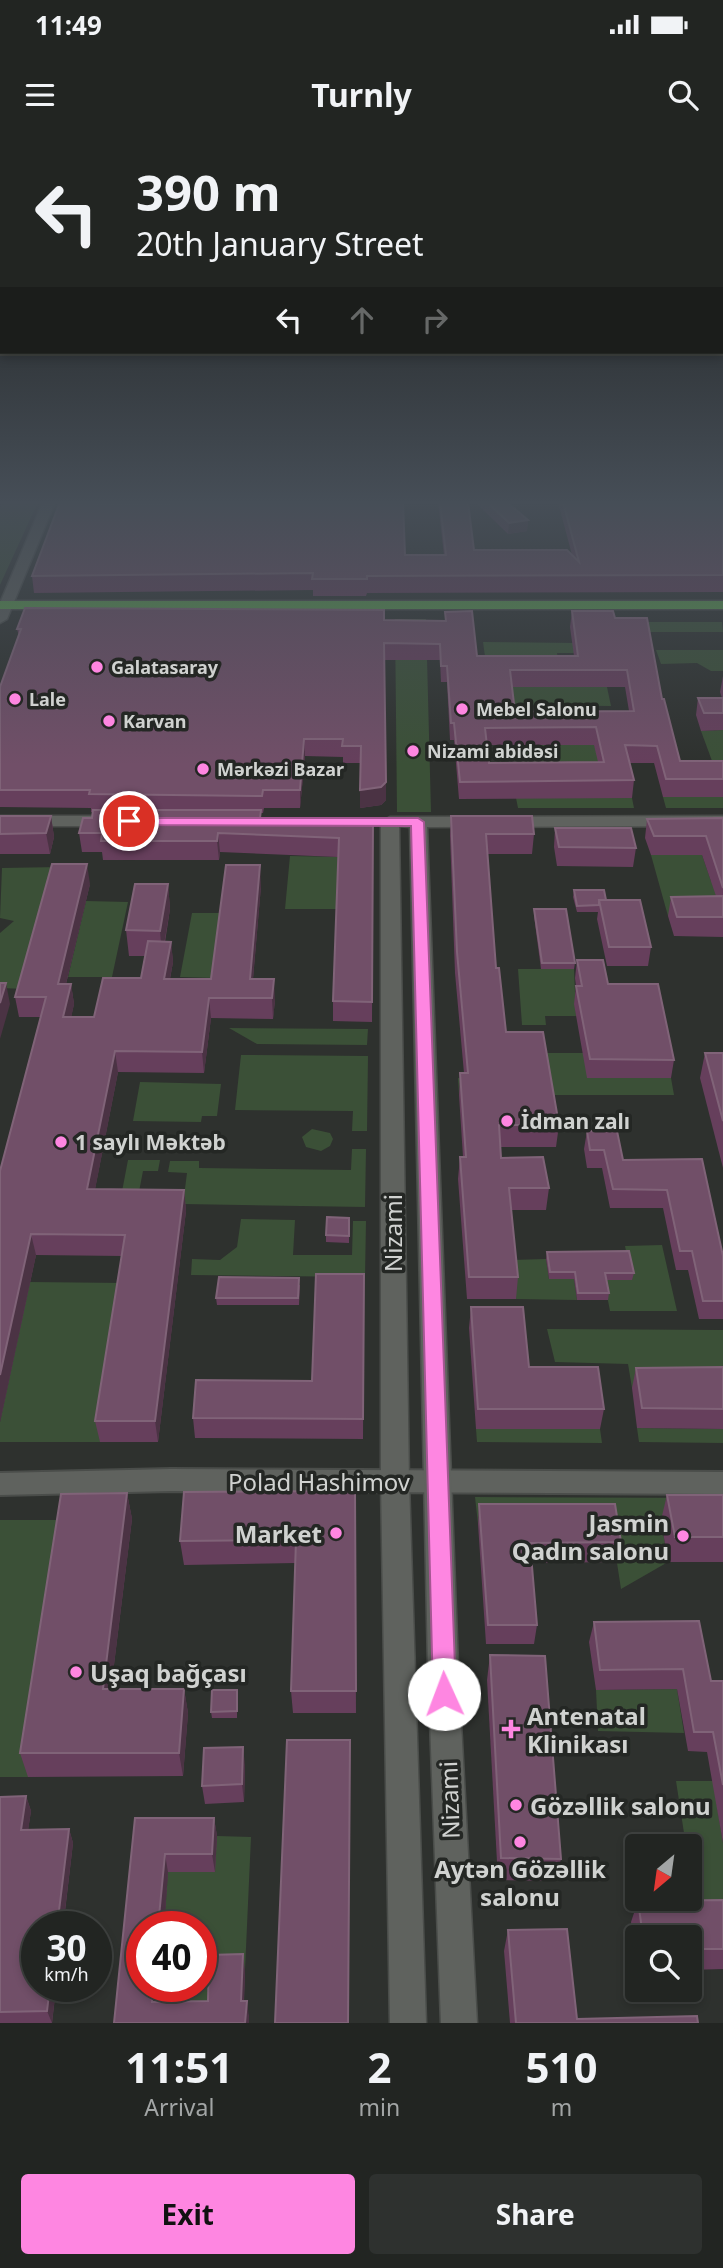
<!DOCTYPE html>
<meta charset="utf-8">
<style>
:root{--surface:#222522;--page:#2e312f;--text:#f1f3f6;--muted:#a2a5a5;--line:#3f4240;--accent:#fe86e1}
body{margin:0;font-family:"Noto Sans",sans-serif;background:var(--page);color:var(--text);height:100vh;display:flex;flex-direction:column;font-size:26px;white-space:nowrap}
*{box-sizing:border-box;margin:0}
p{font-size:23px;color:var(--muted)}
.icon{flex:none;width:38px;height:38px;fill:none;stroke:currentColor;stroke-width:2;stroke-linecap:round;stroke-linejoin:round}
.map{position:relative;height:1883px;overflow:hidden}
.side{display:flex;flex-direction:column;background:var(--surface);flex:1}
.side>*{flex:none}
.guide{position:absolute;left:0px;top:0px;width:724px;height:214px;box-shadow:0 4px 10px #0003,0 0 0 2px var(--line);background:#222522;color:var(--text);overflow:hidden}
.needle{width:46px;rotate:209deg}
.tools{position:absolute;left:625px;top:1694px;display:grid;gap:14px}
.tools a{display:grid;place-items:center;width:77px;height:77px;border-radius:7px;background:var(--surface);box-shadow:0 4px 10px #0003,0 0 0 2px var(--line);font-size:35px}
.speed{position:absolute;left:21px;top:1771px;display:flex;gap:14px;font-size:35px;font-weight:700;text-align:center}
.speed>*{display:grid;place-content:center;width:91px;height:91px;border-radius:50%;background:var(--surface);box-shadow:0 4px 10px #0003,0 0 0 2px var(--line);line-height:1}
.speed small{font-size:18px;font-weight:400}
.speed .limit{border:10px solid #d22;background:#fff;color:#111}
.pin{position:absolute;display:grid;place-items:center;width:60px;height:60px;color:#fff;margin:-30px;border:4px solid #fff;border-radius:50%;box-shadow:0 2px 7px #0007}
.me{position:absolute;width:77px;margin:-38px;rotate:358deg;stroke-linejoin:round;filter:drop-shadow(0 0 5px #0008)}
.turn{display:flex;align-items:center;gap:24px;height:147px;padding:0 21px;font-size:32px}
.turn .icon{width:91px;height:91px;stroke-width:2.5}
.turn b{display:block;font-size:49px;line-height:60px}
.lanes{display:flex;align-items:center;height:66px;padding:0 21px;background:#0003;justify-content:center;gap:35px;direction:ltr}
.lanes .off{opacity:.35}
.eta{display:flex;justify-content:space-evenly;align-items:center;height:119px;text-align:center}
.eta b{font-size:42px;font-weight:700;line-height:49px}
.primary-button{display:flex;gap:14px;margin-top:auto;padding:14px 21px}
.primary-button a{flex:1;height:80px;border-radius:7px;background:var(--accent);color:#111;font-size:28px;font-weight:700;line-height:80px;text-align:center}
.primary-button a+a{background:var(--page);color:var(--text)}
.status{display:flex;justify-content:space-between;align-items:center;height:49px;padding:0 35px;background:var(--surface);direction:ltr}
.status svg{height:19px;fill:currentColor}
header{display:flex;justify-content:space-between;align-items:center;height:91px;padding:0 21px;background:var(--surface);font-size:32px;font-weight:700}
.map>svg:first-child{display:block}
.green{fill:#3b5037}
.lines{fill:none;stroke-linecap:round;stroke-linejoin:round}
.street-casing{stroke:#4a4d4a;stroke-width:4}
.secondary-casing{stroke:#4a4d4a;stroke-width:3}
.highway-casing{stroke:#4a4d4a;stroke-width:3}
.street{fill:#5f625e;fill-rule:evenodd}
.secondary{fill:#5f625e;fill-rule:evenodd}
.highway{fill:#5da34e;fill-rule:evenodd}
.wall{fill:#663f5c;fill-rule:evenodd}
.shaded-wall{fill:#4b3344}
.building{fill:#714f68;stroke:#806378;stroke-width:2;fill-rule:evenodd}
.route{fill:#fe86e1;stroke:#a55792;stroke-width:2}
.poi-dot{fill:#fe86e1;stroke:#242724;stroke-width:2.5}
.labels{text-anchor:middle;dominant-baseline:central;stroke-width:7;stroke-linejoin:round;paint-order:stroke}
.far-poi-label{font-size:18px;font-weight:bold;fill:#d0d2d0;stroke:#242724;text-anchor:start}
.poi-label{font-size:21px;font-weight:bold;fill:#d0d2d0;stroke:#242724;text-anchor:start}
.near-street-label{font-size:24px;fill:#d0d2d0;stroke:#242724}
.near-poi-label{font-size:24px;font-weight:bold;fill:#d0d2d0;stroke:#242724;text-anchor:start}
</style>
<div class="status"><b>11:49</b><svg viewBox="0 0 49 12"><path d="M0 12V9h3v3zM5 12V6h3v6zM10 12V3h3v9zM15 12V0h3v12zM26 1h20v11H26zM47 4h2v5h-2z"/></svg></div>
<header><svg class="icon" aria-label="menu" viewBox="0 0 24 24"><path d="M4 6h16M4 12h16M4 18h16"/></svg>Turnly<svg class="icon" aria-label="search" viewBox="0 0 24 24"><circle cx="10" cy="10" r="6"/><path d="M15 15l6 6"/></svg></header>
<div class="map">
<svg width="723" height="1883" viewBox="0 0 723 1883">
<rect width="100%" height="100%" fill="#2e312e"/>
<g class="green">
<path d="M3,362H38L0,445V367Z"/>
<path d="M395,479H426L431,672H397Z"/>
<path d="M629,482H722L723,492H632Z"/>
<path d="M483,502L577,503L579,513H557L559,525L486,524Z"/>
<path d="M656,510H723V531H711L697,523L661,524Z"/>
<path d="M500,547H607L611,566L503,565Z"/>
<path d="M723,590V629H715L701,591Z"/>
<path d="M512,605H610L598,622L513,621Z"/>
<path d="M663,657H723V668H666Z"/>
<path d="M516,658H632L634,668H518Z"/>
<path d="M651,715H702L711,741H723L722,776H668Z"/>
<path d="M290,716L339,717L337,769H285Z"/>
<path d="M60,727L27,849L0,848V793L14,781L0,778L2,728Z"/>
<path d="M86,761L128,762L112,837H68Z"/>
<path d="M192,773H224L216,838L180,837Z"/>
<path d="M518,829H574L576,876H545L546,885H522Z"/>
<path d="M229,888L368,889L367,905L257,904Z"/>
<path d="M541,913H584L588,937L671,938L674,955H459L458,938L465,939Z"/>
<path d="M241,915L368,916L367,991H352L353,971L235,970Z"/>
<path d="M140,942L221,944L217,976H202L201,982L133,981Z"/>
<path d="M312,989L330,993L333,999L330,1006L321,1011L306,1007L302,997Z"/>
<path d="M352,1009H366L365,1067L183,1064L187,1033L168,1032L170,1021H199V1028L351,1030Z"/>
<path d="M128,1020H160L158,1031H143L137,1062H120Z"/>
<path d="M241,1079L295,1080L293,1115H352L353,1081H366L365,1137L191,1135L192,1119L220,1120L237,1107Z"/>
<path d="M662,1105L677,1171H610L604,1140H632L625,1106Z"/>
<path d="M546,1119L549,1139H574L577,1160L516,1159L512,1120Z"/>
<path d="M30,1142L124,1143L100,1302H0V1282Z"/>
<path d="M547,1189L723,1190V1248H632L628,1224L555,1222Z"/>
<path d="M637,1288L723,1289V1303L639,1302Z"/>
<path d="M476,1289H600L602,1303L477,1302Z"/>
<path d="M475,1357L723,1358L661,1380L668,1422L621,1449L611,1384H478Z"/>
<path d="M0,1380H67L28,1637H0Z"/>
<path d="M677,1549L684,1593L598,1591L596,1550Z"/>
<path d="M676,1641H713L723,1703V1781H697L690,1732V1706H686Z"/>
<path d="M217,1696L251,1697L245,1830L211,1877L156,1878L159,1846H201V1787H164L168,1732H214Z"/>
</g>
<g class="lines">
<g class="street-casing">
<path id="street" d="M171,1329L723,1332V1354L171,1351L0,1355V1333Z"/>
</g>
<g class="secondary-casing">
<g id="secondary">
<path d="M43,362H55L7,479L0,483V463Z"/>
<path d="M0,676H108L117,681L108,686H0Z"/>
<path d="M723,676V686L427,687L458,1526L477,1883H441L428,1526L410,687L399,686L409,1342L426,1883H390L381,1342V682L390,677Z"/>
</g>
</g>
<g class="highway-casing">
<rect id="highway" x="0" y="461" width="723" height="8"/>
</g>
<use href="#street" class="street"/>
<use href="#secondary" class="secondary"/>
<use href="#highway" class="highway"/>
</g>
<g class="wall">
<path d="M60,362H105L104,364L405,415H444L438,362H468L474,410L572,415L558,362H716L717,363H723V452L367,453L366,456H313V450L34,453L32,436Z"/>
<path d="M475,362H507L528,380L527,391L508,394Z"/>
<path d="M572,471L615,478L662,559L680,621H723V657H663L654,623H629L634,640L632,658L459,659L454,600H450L447,542H441L440,520H384L386,660L381,665L360,668V623H343V617L305,616L300,668H264L263,673H261V678L373,679L372,882L333,881V861L338,717L220,712L219,720H103L102,712H82L79,693L92,678L93,672H91V668L0,667V547L19,496L17,489L384,480L445,481V472L477,516H574L570,487ZM512,547H625L629,571L515,572ZM487,605H594L598,622L489,623Z"/>
<path d="M723,536V590L701,591L696,575L698,558H722L720,552Z"/>
<path d="M0,676H51L54,697L50,714H0Z"/>
<path d="M451,676L534,694L532,714H487L496,828L506,892L559,985L556,1007H501V1018L549,1048L546,1070H511L518,1137L516,1159H467L458,1039L460,1017H463L459,955L460,933H464L455,833L450,696Z"/>
<path d="M723,678V797L674,796L668,776L671,757L716,756L702,715H651L645,698L647,679Z"/>
<path d="M555,688L636,708L633,727L557,726L554,707Z"/>
<path d="M90,744L66,844H71L74,864L71,877H94L141,838L146,816H129L126,790L168,744L170,769L165,802H171L173,822L170,839H211L261,746L253,839L275,860L273,879L211,878L204,933L118,932L95,1049L184,1050L186,1071L158,1302H100L95,1281L122,1116L36,1115L0,1282L40,877H19L15,857Z"/>
<path d="M574,750L606,760L651,807L648,826H607L597,779L598,772H577L573,757Z"/>
<path d="M534,769L575,823L574,829H541L534,776Z"/>
<path d="M577,820L608,844L674,920L671,938H587L574,864L576,846L575,838Z"/>
<path d="M705,913H723V1028L700,938Z"/>
<path d="M587,991L623,1020L702,1019L723,1116V1179H699L688,1130H676L663,1068H610L602,1028H587L584,1009Z"/>
<path d="M349,1078V1103L326,1102V1095Z"/>
<path d="M547,1112L634,1133L632,1140H607L609,1153L608,1160H577L574,1139H549L546,1119Z"/>
<path d="M364,1134L363,1299L195,1298L193,1278L312,1241Z"/>
<path d="M300,1145L299,1165H217L216,1158Z"/>
<path d="M471,1167L529,1227L604,1269L600,1289H476L469,1188Z"/>
<path d="M723,1227V1289L637,1288L632,1248L636,1228Z"/>
<path d="M355,1351L356,1573H293L291,1551L295,1423L184,1425L180,1401Z"/>
<path d="M127,1353L132,1379L111,1549H184L188,1573L183,1636L28,1637L20,1613Z"/>
<path d="M667,1355H723V1422H668L661,1380Z"/>
<path d="M479,1364L621,1402L617,1422L531,1423L537,1485L534,1504H486L478,1384Z"/>
<path d="M594,1482L711,1541H723V1703L707,1612L688,1611L677,1549L596,1550L589,1502Z"/>
<path d="M490,1515L561,1719L556,1741L498,1740L487,1540Z"/>
<path d="M237,1550V1578H212L211,1572Z"/>
<path d="M245,1625L244,1662L205,1664L202,1646Z"/>
<path d="M26,1656L31,1671L28,1690L69,1689L73,1703L52,1883H0V1657Z"/>
<path d="M135,1678H214L217,1696L215,1732H168L164,1787H142V1846H159L157,1862L208,1861L245,1830L244,1861L249,1877L114,1883Z"/>
<path d="M723,1760V1829L690,1830V1797H637V1823L631,1782L638,1761Z"/>
<path d="M508,1790L577,1879L698,1883H510L504,1811Z"/>
</g>
<g class="shaded-wall">
<path d="M528,380L527,391L508,394L509,383Z"/>
<path d="M304,599L305,616L300,668V650Z"/>
<path d="M386,642V660L381,665L360,668V650Z"/>
<path d="M51,676L54,697L50,714L46,693Z"/>
<path d="M218,693L220,712L219,720L217,701Z"/>
<path d="M87,724L90,744L61,864L58,844Z"/>
<path d="M260,725L261,746L251,860L250,839Z"/>
<path d="M168,744L170,769L162,816L160,791Z"/>
<path d="M171,802L173,822L166,859L164,839Z"/>
<path d="M274,839L275,860L273,879L272,858Z"/>
<path d="M6,843L10,864L0,899V863Z"/>
<path d="M71,844L74,864L67,898L63,877Z"/>
<path d="M209,858L211,878L204,933L202,912Z"/>
<path d="M115,911L118,932L91,1070L87,1049Z"/>
<path d="M184,1050L186,1071L158,1302L155,1281Z"/>
<path d="M31,1094L36,1115L0,1282V1235Z"/>
<path d="M127,1353L132,1379L108,1573L103,1549Z"/>
<path d="M184,1549L188,1573L183,1636L179,1613Z"/>
<path d="M243,1607L245,1625L244,1662L242,1644Z"/>
<path d="M26,1656L31,1671L26,1704L21,1690Z"/>
<path d="M214,1678L217,1696L215,1732L212,1714Z"/>
<path d="M69,1689L73,1703L63,1787H57Z"/>
<path d="M165,1714L168,1732L164,1787H158Z"/>
<path d="M243,1814L245,1830L243,1877L241,1861Z"/>
<path d="M50,1846H56L52,1883L47,1871Z"/>
<path d="M153,1846H159L156,1878L152,1862Z"/>
<path d="M247,1861L249,1877V1883H245Z"/>
</g>
<g class="building">
<path d="M60,362H98L97,364H170L171,362H403L405,415H446L440,362H468L474,410H567L579,422L563,362H716L717,363H723V435L367,436V439H312L313,433L32,436Z"/>
<path d="M487,362H507L528,380L509,383Z"/>
<path d="M25,468L384,470V480L446,481L445,472L472,471L477,516H578L572,471H613L615,478H647L662,559H664L680,621H723V639H666L657,606L625,605L634,640L460,642L454,583H451L447,526H441L440,504L384,503L386,642L381,647L360,650L361,606H342L343,599H304L300,650H263L262,656L89,654L90,650H0V547L21,489H17ZM510,530H627L634,571L515,572ZM596,587L604,622L489,623L485,588Z"/>
<path d="M698,558H723V573H704Z"/>
<path d="M93,670H261L260,678L373,679L372,862L333,861L339,698L218,693L217,701H101L102,693H79L83,678H92Z"/>
<path d="M0,676H51L46,693L0,694Z"/>
<path d="M451,676H532L534,694H486L496,828H499L506,892H543L559,985H499L501,1018L543,1017L549,1048H509L518,1137H469L460,1017H466L460,933H468L457,812Z"/>
<path d="M723,678V748L706,696H654L647,679Z"/>
<path d="M555,688H631L636,708L559,707Z"/>
<path d="M52,724H87L58,844H71L63,877H94L103,838H141L148,801L171,802L164,839H211L226,725H260L250,839H274L272,858H209L202,912L115,911L87,1049L184,1050L155,1281H95L125,1095L31,1094L0,1235V1031L46,857H15Z"/>
<path d="M135,744H168L160,791L126,790Z"/>
<path d="M574,750H604L606,760H599V765L577,766Z"/>
<path d="M723,756V777H677L671,757Z"/>
<path d="M599,760H640L651,807H609Z"/>
<path d="M534,769H566L575,823H542Z"/>
<path d="M577,820H603L608,844H658L674,920L590,919L576,846H582Z"/>
<path d="M0,843H6L0,863Z"/>
<path d="M705,913H723V981Z"/>
<path d="M587,991H617L623,1020L702,1019L723,1116V1161H703L692,1111H680L667,1050L613,1049L604,1010H590Z"/>
<path d="M327,1077L349,1078V1096L326,1095Z"/>
<path d="M629,1111L634,1133H605L609,1153H578L575,1132H550L547,1112Z"/>
<path d="M316,1134H364L363,1279L193,1278L196,1240L312,1241Z"/>
<path d="M219,1137L299,1138L298,1158H216Z"/>
<path d="M471,1167H523L529,1227H598L604,1269H478Z"/>
<path d="M723,1227V1269L642,1268L636,1228Z"/>
<path d="M355,1351L356,1551H291L296,1400L180,1401L184,1352Z"/>
<path d="M127,1353L103,1549H184L179,1613H20L61,1354Z"/>
<path d="M667,1355H723V1397H675Z"/>
<path d="M479,1364H615L621,1402L530,1403L537,1485H488Z"/>
<path d="M699,1481L711,1541H723V1645L713,1592H694L683,1529L600,1530L594,1482Z"/>
<path d="M490,1515L545,1516L561,1719L501,1718Z"/>
<path d="M212,1550H237V1571L211,1572Z"/>
<path d="M287,1600H350L348,1883H275Z"/>
<path d="M243,1607L242,1644L202,1646L204,1608Z"/>
<path d="M26,1656L21,1690L69,1689L57,1787H37V1846H50L47,1871L0,1872V1657Z"/>
<path d="M135,1678H214L212,1714H165L158,1787H142V1846H153L152,1862L208,1861L209,1815L243,1814L241,1861H247L245,1883H114Z"/>
<path d="M723,1760V1809H690V1797H643L638,1761Z"/>
<path d="M567,1789L577,1879L697,1876L698,1883H516L508,1790Z"/>
</g>
<linearGradient id="sky" x2="0" y2="1"><stop stop-color="#191b19"/><stop offset="0.58" stop-color="#464e57"/><stop offset="1" stop-color="#464e57" stop-opacity="0"/></linearGradient>
<rect width="723" height="625" fill="url(#sky)"/>
<path class="route" d="M124,678H418L424,682L456,1554L453,1562L444,1565L436,1562L433,1554L411,686L129,685L124,684Z"/>
<g class="poi-dot">
<circle cx="97" cy="527" r="7"/>
<circle cx="15" cy="559" r="7"/>
<circle cx="462" cy="569" r="7"/>
<circle cx="109" cy="581" r="7"/>
<circle cx="413" cy="611" r="7"/>
<circle cx="203" cy="629" r="7"/>
<circle cx="507" cy="981" r="7"/>
<circle cx="61" cy="1002" r="7"/>
<circle cx="336" cy="1393" r="7"/>
<circle cx="683" cy="1396" r="7"/>
<circle cx="76" cy="1532" r="7"/>
<path d="M507.5 1578.5h7v7h7v7h-7v7h-7v-7h-7v-7h7z"/>
<circle cx="516" cy="1665" r="7"/>
<circle cx="520" cy="1702" r="7"/>
</g>
<g class="labels">
<g class="far-poi-label">
<text x="111" y="527">Galatasaray</text>
<text x="29" y="559">Lale</text>
<text x="476" y="569">Mebel Salonu</text>
<text x="123" y="581">Karvan</text>
<text x="427" y="611">Nizami abidәsi</text>
<text x="217" y="629">Mərkəzi Bazar</text>
</g>
<g class="poi-label">
<text x="521" y="981">İdman zalı</text>
<text x="75" y="1002">1 saylı Məktəb</text>
</g>
<g class="near-street-label">
<text transform="translate(392 1093) rotate(-90)">Nizami</text>
<text x="319" y="1341">Polad Hashimov</text>
<text transform="translate(449 1660) rotate(-92)">Nizami</text>
</g>
<g class="near-poi-label">
<text x="669" y="1382" text-anchor="end">Jasmin<tspan x="669" dy="28">Qadın salonu</tspan></text>
<text x="322" y="1393" text-anchor="end">Market</text>
<text x="90" y="1532">Uşaq bağçası</text>
<text x="527" y="1575">Antenatal<tspan x="527" dy="28">Klinikası</tspan></text>
<text x="530" y="1665">Gözəllik salonu</text>
<text x="520" y="1728" text-anchor="middle">Aytən Gözəllik<tspan x="520" dy="28">salonu</tspan></text>
</g>
</g>
</svg>
<div class="tools">
<a><svg class="needle" viewBox="-14 -14 28 28"><path d="M0-13l5 13h-10z" fill="#e53935"/><path d="M0 13l5-13h-10z" fill="#a2a5a5"/></svg></a>
<a><svg class="icon" aria-label="search" viewBox="0 0 24 24"><circle cx="10" cy="10" r="6"/><path d="M15 15l6 6"/></svg></a>
</div>
<div class="speed"><div>30<small>km/h</small></div><div class="limit">40</div></div>
<div class="pin" style="left:129px;top:681px;background:#d93025"><svg class="icon" aria-label="arrive" viewBox="0 0 24 24"><path d="M6 21V4h12l-3 4 3 4H6"/></svg></div>
<svg class="me" style="left:444px;top:1554px" viewBox="-20 -20 40 40"><circle r="19" fill="#fff"/><path d="M0-13L10 11 0 6-10 11z" fill="#fe86e1"/></svg>
<div class="guide">
<div class="turn"><svg class="icon" aria-label="left" viewBox="0 0 24 24"><path d="M17 20v-9H6M10 6l-5 5 5 5"/></svg><div><b>390 m</b>20th January Street</div></div>
<div class="lanes"><svg class="icon" aria-label="left" viewBox="0 0 24 24"><path d="M17 20v-9H6M10 6l-5 5 5 5"/></svg><svg class="icon off" aria-label="ahead" viewBox="0 0 24 24"><path d="M12 20V5M6 11l6-6 6 6"/></svg><svg class="icon off" aria-label="right" viewBox="0 0 24 24"><path d="M7 20v-9h11M14 6l5 5-5 5"/></svg></div>
</div>
</div>
<section class="side">
<div class="eta">
<div><b>11:51</b><p>Arrival</p></div>
<div><b>2</b><p>min</p></div>
<div><b>510</b><p>m</p></div>
</div>
<div class="primary-button"><a>Exit</a><a>Share</a></div>
</section>
